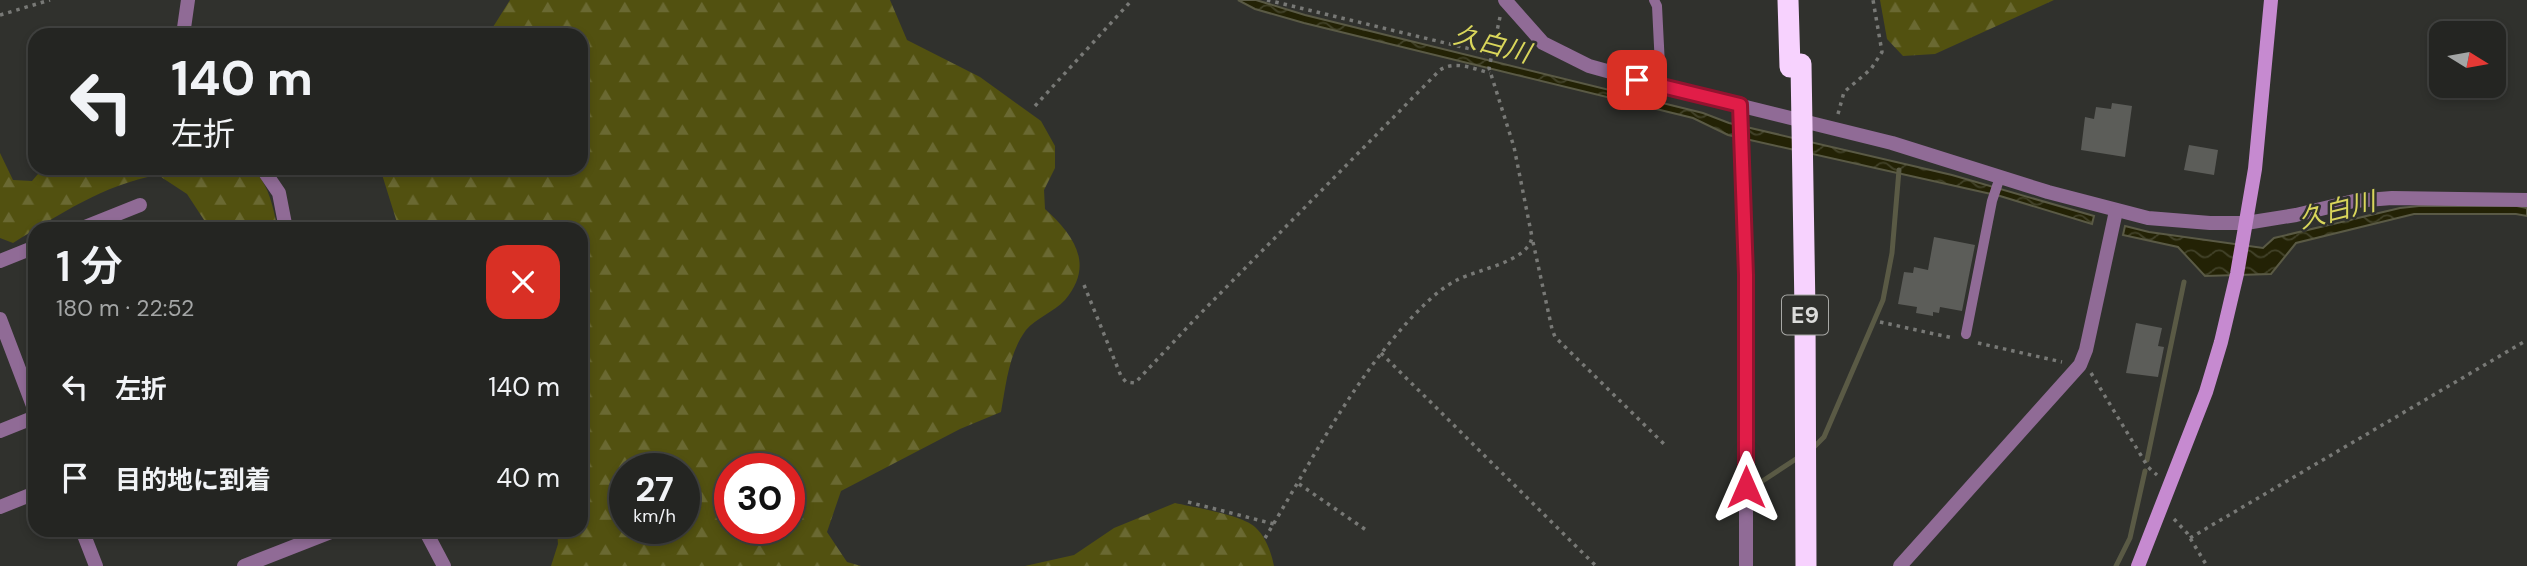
<!DOCTYPE html>
<html lang="ja">
<meta charset="utf-8">
<style>
:root{--surface:#242522;--page:#2c2d2a;--text:#f1f3f6;--muted:#a3a5a5;--line:#414240}
body{margin:0;font-family:"DM Sans","Noto Sans JP",sans-serif;background:var(--page);color:var(--text);height:100vh;display:flex;flex-direction:column;font-size:26px;white-space:nowrap}
*{box-sizing:border-box;margin:0}
p{font-size:23px;color:var(--muted)}
.icon{flex:none;width:38px;height:38px;fill:none;stroke:currentColor;stroke-width:2;stroke-linecap:round;stroke-linejoin:round}
.map{position:relative;flex:1;overflow:hidden}
.sheet{position:absolute;left:28px;top:222px;width:560px;height:315px;display:flex;flex-direction:column;background:var(--surface);border-radius:21px;box-shadow:0 4px 10px #0003,0 0 0 2px var(--line)}
.sheet>*{flex:none}
.banner{position:absolute;left:28px;top:28px;width:560px;height:147px;border-radius:21px;box-shadow:0 4px 10px #0003,0 0 0 2px var(--line);background:#242522;color:var(--text);overflow:hidden}
.needle{width:46px;rotate:101deg}
.fabs{position:absolute;left:2429px;top:21px;display:grid;gap:14px}
.fabs a{display:grid;place-items:center;width:77px;height:77px;border-radius:14px;background:var(--surface);box-shadow:0 4px 10px #0003,0 0 0 2px var(--line);font-size:35px}
.speed{position:absolute;left:609px;top:453px;display:flex;gap:14px;font-size:35px;font-weight:700;text-align:center}
.speed>*{display:grid;place-content:center;width:91px;height:91px;border-radius:50%;background:var(--surface);box-shadow:0 4px 10px #0003,0 0 0 2px var(--line);line-height:1}
.speed small{font-size:18px;font-weight:400}
.speed .limit{border:10px solid #d22;background:#fff;color:#111}
.pin{position:absolute;display:grid;place-items:center;width:60px;height:60px;color:#fff;margin:-30px;border-radius:14px;box-shadow:0 4px 10px #0006}
.me{position:absolute;width:77px;margin:-38px;rotate:0deg;stroke-linejoin:round;filter:drop-shadow(0 0 5px #0008)}
.turn{display:flex;align-items:center;gap:24px;height:147px;padding:0 28px;font-size:32px}
.turn .icon{width:91px;height:91px;stroke-width:2.5}
.turn b{display:block;font-size:49px;line-height:60px}
.round{display:grid;place-items:center;flex:none;width:74px;height:74px;border-radius:21px;background:var(--page)}
.headline{display:flex;align-items:center;justify-content:space-between;height:119px;padding:0 28px}
h1{font-size:42px;font-weight:600;line-height:52px}
ul{padding:0;list-style:none}
li{display:flex;align-items:center;gap:21px;height:91px;padding:0 28px}
li div{flex:1}
li b{display:block;font-size:26px}
li em{font-style:normal}
.map>svg:first-child{display:block}
.forest{fill:url(#forest-firs);fill-rule:evenodd}
.water{fill:url(#water-waves);stroke:#5a5a45;stroke-width:2}
.lines{fill:none;stroke-linecap:round;stroke-linejoin:round}
.stream{stroke:#5a5a45;stroke-width:5}
.building{fill:#5c5d59}
.path{stroke:#787976;stroke-width:3.5;stroke-dasharray:3.5 5;stroke-linecap:butt}
.lane{stroke:#906b96;stroke-width:10}
.street{stroke:#906b96;stroke-width:14}
.secondary{stroke:#c68ad0;stroke-width:14}
.highway{stroke:#f7d2fe;stroke-width:21}
.highway-bridge{stroke:#f7d2fe;stroke-width:21}
.route-casing{stroke:#92132f;stroke-width:18}
.route{stroke:#e11d48;stroke-width:12}
.labels{text-anchor:middle;dominant-baseline:central;stroke-width:5;stroke-linejoin:round;paint-order:stroke}
.shield{fill:#30312d;stroke:#a8a9a6;stroke-width:2}
.shield-label{font-size:23px;font-weight:bold;fill:#dcdcda}
.water-label{font-size:26px;font-style:italic;fill:#d9d65b;stroke:#30312d}
</style>
<div class="map">
<svg width="2527" height="566" viewBox="0 0 2527 566">
<defs>
<pattern id="forest-firs" width="22" height="20" patternUnits="userSpaceOnUse" patternTransform="scale(1.75)"><rect width="22" height="20" fill="#525110"/><path d="M5 1l3.5 6h-7zM16 11l3.5 6h-7z" fill="#6a6932"/></pattern>
<pattern id="water-waves" width="16" height="10" patternUnits="userSpaceOnUse" patternTransform="scale(1.75)"><rect width="16" height="10" fill="#232205"/><path d="M0 5q4-4 8 0t8 0" fill="none" stroke="#424229"/></pattern>
</defs>
<rect width="100%" height="100%" fill="#30312d"/>
<g class="forest">
<path d="M510,0H890L907,40L980,77L1041,121L1055,146V168L1044,190L1045,209C1074,235 1095,265 1065,300C1054,312 1036,318 1026,330C1009,353 1006,384 1001,412L960,429L841,491L827,532L847,562L861,566H551L558,544L557,530H581V229H399L380,168H581V35H488ZM625,469H684V528H625ZM730,469H789V528H730Z"/>
<path d="M1880,0H2054L1935,54L1903,56L1887,39Z"/>
<path d="M0,153L13,180L32,181L43,168H249C269,179 273,209 278,229H210L187,194L158,175C103,185 60,214 13,243L0,238Z"/>
<path d="M1175,503C1193,507 1242,515 1255,527C1266,537 1271,552 1274,566H1025L1074,555L1114,528Z"/>
</g>
<g class="water">
<path d="M1238,0H1256L1305,15L1703,113L1729,123L1952,175L2094,216L2092,224L2000,196L1728,135L1693,118L1304,23L1255,9Z"/>
<path d="M2419,206H2517L2527,208V216L2516,214H2414L2296,243L2271,274L2205,276L2178,247L2123,235L2125,226L2149,232L2263,248L2274,238L2400,208Z"/>
</g>
<g class="lines">
<g class="stream">
<path d="M1811,450L1824,437L1883,300L1892,253L1899,170"/>
<path d="M2147,460L2184,282"/>
<path d="M1758,484L1799,457"/>
<path d="M2116,566L2130,538L2145,471"/>
</g>
</g>
<g class="building">
<path d="M2112,103L2132,106L2125,157L2081,150L2085,117L2094,119L2096,107L2111,109Z"/>
<path d="M2189,145L2218,150L2214,175L2184,170Z"/>
<path d="M1934,237L1975,245L1962,311L1940,307L1939,313L1933,312V316L1916,313L1917,307L1898,304L1904,272L1913,273L1914,267L1928,270Z"/>
<path d="M2136,323L2162,328L2158,346L2164,347L2158,377L2126,373Z"/>
</g>
<g class="lines">
<g class="path">
<path d="M1267,0L1491,54"/>
<path d="M0,15L50,0"/>
<path d="M1035,106L1132,0"/>
<path d="M1838,114L1844,92L1871,69L1882,52L1873,0"/>
<path d="M1533,242L1552,329L1555,337L1666,446"/>
<path d="M1084,285L1121,376L1126,382L1135,383L1197,317L1440,70C1455,60 1474,69 1490,73"/>
<path d="M1880,322L1953,338"/>
<path d="M1978,343L2062,362"/>
<path d="M1381,353L1596,566"/>
<path d="M2091,373L2148,467L2157,475"/>
<path d="M1299,484L1369,532"/>
<path d="M1188,502L1274,524"/>
<path d="M2174,519L2187,533L2207,566"/>
<path d="M1265,538C1313,459 1357,371 1423,306C1433,296 1445,286 1457,280C1478,269 1528,262 1532,237L1514,147L1489,68L1500,17"/>
<path d="M2190,538L2527,340"/>
</g>
<g class="lane">
<path d="M1654,0L1657,6L1661,86"/>
<path d="M1966,334L1992,201L2000,177"/>
</g>
<g class="street">
<path d="M1505,0L1543,43L1589,66L1661,86L1892,143L2048,192L2148,218L2210,223H2246L2296,215L2354,201L2392,198L2527,200"/>
<path d="M183,35L188,0"/>
<path d="M1740,105L1746,275V566"/>
<path d="M262,168L279,193L286,229"/>
<path d="M80,229L140,205"/>
<path d="M0,261L35,247"/>
<path d="M0,319L35,411"/>
<path d="M0,431L35,417"/>
<path d="M0,507L35,493"/>
<path d="M82,530L96,566"/>
<path d="M425,530L444,566"/>
<path d="M244,566L336,530"/>
<path d="M1900,566L2080,365L2086,350L2116,211"/>
</g>
<path class="secondary" d="M2138,566L2206,392L2221,342L2237,274L2255,169L2271,0"/>
<path class="highway" d="M1788,0L1790,67"/>
<path class="highway-bridge" d="M1801,64L1805,311L1806,566"/>
</g>
<g class="lines">
<g class="route-casing">
<path id="route" d="M1637,80L1740,105L1746,275V487"/>
</g>
<use href="#route" class="route"/>
</g>
<g class="labels">
<rect class="shield" x="1782" y="295.5" width="46" height="39" rx="5"/>
<g class="shield-label">
<text x="1805" y="315">E9</text>
</g>
<g class="water-label">
<text transform="translate(1492 44) rotate(15)">久白川</text>
<text transform="translate(2337 210) rotate(-14)">久白川</text>
</g>
</g>
</svg>
<div class="fabs">
<a><svg class="needle" viewBox="-14 -14 28 28"><path d="M0-13l5 13h-10z" fill="#e53935"/><path d="M0 13l5-13h-10z" fill="#a3a5a5"/></svg></a>
</div>
<div class="speed"><div>27<small>km/h</small></div><div class="limit">30</div></div>
<div class="pin" style="left:1637px;top:80px;background:#d93025"><svg class="icon" aria-label="arrive" viewBox="0 0 24 24"><path d="M6 21V4h12l-3 4 3 4H6"/></svg></div>
<svg class="me" style="left:1746px;top:487px" viewBox="-20 -20 40 40"><path d="M0-17L14 15 0 8-14 15z" fill="#e11d48" stroke="#fff" stroke-width="4"/></svg>
<div class="banner">
<div class="turn"><svg class="icon" aria-label="left" viewBox="0 0 24 24"><path d="M17 20v-9H6M10 6l-5 5 5 5"/></svg><div><b>140 m</b>左折</div></div>
</div>
<section class="sheet">
<div class="headline"><div><h1>1 分</h1><p>180 m · 22:52</p></div><a class="round" style="background:#d93025;color:#fff"><svg class="icon" aria-label="close" viewBox="0 0 24 24"><path d="M6 6l12 12M18 6L6 18"/></svg></a></div>
<ul>
<li><svg class="icon" aria-label="left" viewBox="0 0 24 24"><path d="M17 20v-9H6M10 6l-5 5 5 5"/></svg><div><b>左折</b></div><em>140 m</em></li>
<li><svg class="icon" aria-label="arrive" viewBox="0 0 24 24"><path d="M6 21V4h12l-3 4 3 4H6"/></svg><div><b>目的地に到着</b></div><em>40 m</em></li>
</ul>
</section>
</div>
